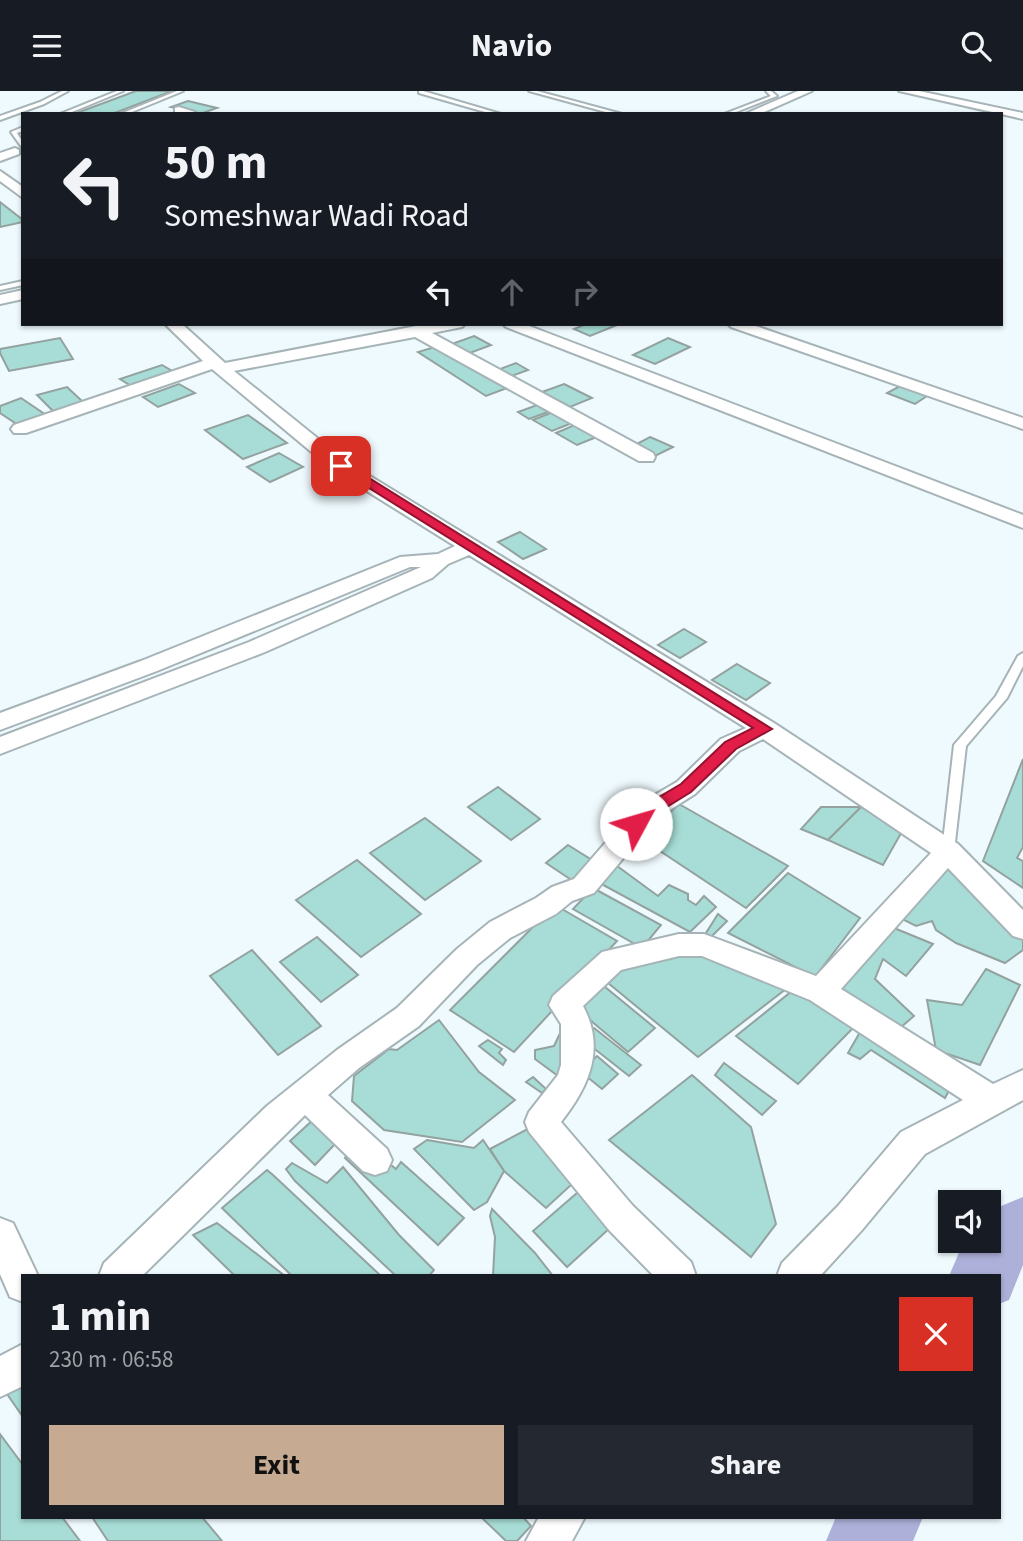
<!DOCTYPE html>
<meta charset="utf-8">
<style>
:root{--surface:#171b24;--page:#242831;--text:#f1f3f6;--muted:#9ea1a6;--accent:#c6ab92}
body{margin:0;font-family:"Source Sans 3",sans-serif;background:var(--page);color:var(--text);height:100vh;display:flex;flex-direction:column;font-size:26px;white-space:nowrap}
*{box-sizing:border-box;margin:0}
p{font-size:23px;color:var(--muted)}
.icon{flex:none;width:38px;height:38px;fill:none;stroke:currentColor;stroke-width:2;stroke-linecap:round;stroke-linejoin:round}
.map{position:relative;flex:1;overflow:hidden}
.details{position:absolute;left:21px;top:1183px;width:980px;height:245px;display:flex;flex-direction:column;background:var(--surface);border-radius:0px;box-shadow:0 2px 5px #0004}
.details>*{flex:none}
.hud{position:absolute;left:21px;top:21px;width:982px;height:214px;border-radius:0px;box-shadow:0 2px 5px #0004;background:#171b24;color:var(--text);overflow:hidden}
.tools{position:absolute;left:938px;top:1099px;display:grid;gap:14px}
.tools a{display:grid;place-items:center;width:63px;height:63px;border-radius:0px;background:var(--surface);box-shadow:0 2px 5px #0004;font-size:35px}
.pin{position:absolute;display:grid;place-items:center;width:60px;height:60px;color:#fff;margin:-30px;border-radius:14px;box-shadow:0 4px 10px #0006}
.me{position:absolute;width:77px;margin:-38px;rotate:51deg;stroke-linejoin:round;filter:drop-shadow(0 0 5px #0008)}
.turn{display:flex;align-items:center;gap:24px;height:147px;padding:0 28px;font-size:32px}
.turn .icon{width:91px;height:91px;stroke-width:2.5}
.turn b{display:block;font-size:49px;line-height:60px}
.lanes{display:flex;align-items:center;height:66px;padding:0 28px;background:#0003;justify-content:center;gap:35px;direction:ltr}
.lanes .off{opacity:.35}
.round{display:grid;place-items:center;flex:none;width:74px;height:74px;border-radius:0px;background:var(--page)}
.headline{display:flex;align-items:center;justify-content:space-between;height:119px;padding:0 28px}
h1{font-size:42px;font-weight:700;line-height:52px}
.primary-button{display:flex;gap:14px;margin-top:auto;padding:14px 28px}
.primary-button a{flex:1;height:80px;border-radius:0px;background:var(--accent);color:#111;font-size:28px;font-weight:700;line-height:80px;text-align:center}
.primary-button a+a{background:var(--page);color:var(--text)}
header{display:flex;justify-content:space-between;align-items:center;height:91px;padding:0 28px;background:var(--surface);font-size:32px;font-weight:700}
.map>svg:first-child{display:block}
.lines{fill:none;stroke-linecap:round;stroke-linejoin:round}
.river{fill:#adb0d8;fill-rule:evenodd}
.building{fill:#a7ddd6;stroke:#93a29f;stroke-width:2}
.lane-casing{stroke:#a6b4b8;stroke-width:4}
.street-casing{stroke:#a6b4b8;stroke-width:4}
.lane{fill:#fff;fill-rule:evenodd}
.street{fill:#fff;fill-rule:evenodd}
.route{fill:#e11d48;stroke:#92132f;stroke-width:2}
</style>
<header><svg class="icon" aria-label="menu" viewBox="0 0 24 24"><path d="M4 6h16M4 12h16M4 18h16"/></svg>Navio<svg class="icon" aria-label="search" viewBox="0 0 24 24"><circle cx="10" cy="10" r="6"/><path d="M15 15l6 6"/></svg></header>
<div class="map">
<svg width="1023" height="1450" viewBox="0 0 1023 1450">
<rect width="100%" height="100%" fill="#effafe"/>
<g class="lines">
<g class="river">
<path d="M1023,1106V1174L1009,1209L999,1213V1185H949L964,1150H989V1120Z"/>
<path d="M836,1426H923L913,1450H826Z"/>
</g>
</g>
<g class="building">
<path d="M136,0H172L112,23H74Z"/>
<path d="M188,10L217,17L200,23L171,16Z"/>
<path d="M0,111L23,129V131L0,136Z"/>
<path d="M586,233H614L617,234L590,245L574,238Z"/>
<path d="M474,245L491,254L470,262L452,253Z"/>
<path d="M60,247L73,268L9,280L0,262V258Z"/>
<path d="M668,247L690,256L655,273L633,264Z"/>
<path d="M438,255L507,297L486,305L418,261Z"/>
<path d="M516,272L528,279L506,287L495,280Z"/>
<path d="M162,274L174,281L131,295L120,288Z"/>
<path d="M179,293L195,302L158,316L143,306Z"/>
<path d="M564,293L592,307L570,316L542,301Z"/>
<path d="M900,295L927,305L915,313L887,302Z"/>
<path d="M67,296L83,311L53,320L37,304Z"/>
<path d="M21,307L49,326L21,336L0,322V315Z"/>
<path d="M537,314L548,321L529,328L518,321Z"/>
<path d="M553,321L572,332L552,340L533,329Z"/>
<path d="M248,324L287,352L243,368L205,339Z"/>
<path d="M577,333L599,345L577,354L556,342Z"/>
<path d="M650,346L673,356L655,365L633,355Z"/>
<path d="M279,362L303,376L270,391L247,376Z"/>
<path d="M520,441L546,458L523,468L498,451Z"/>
<path d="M684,538L706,551L680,567L658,554Z"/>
<path d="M737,573L770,592L746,609L712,589Z"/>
<path d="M1023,668V756L1017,767L1023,770V797L983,770Z"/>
<path d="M498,696L540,728L511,749L468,716Z"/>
<path d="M679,713L788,775L746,817L642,748Z"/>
<path d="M821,716H861L828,749L801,738Z"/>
<path d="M861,716L904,737L883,774L828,749Z"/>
<path d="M425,727L481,770L425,809L370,762Z"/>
<path d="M568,754L595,771L573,790L546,772Z"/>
<path d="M357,769L421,823L361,866L296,809Z"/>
<path d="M948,770L1023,844V859L1005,872L956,852L936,839L932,830L916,835L898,826Z"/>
<path d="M613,772L658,805L669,794L688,803V809L696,814L704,805L716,816L690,841L594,789Z"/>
<path d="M788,782L860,827L815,886L728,842Z"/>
<path d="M593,797L661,834L642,857L573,818Z"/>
<path d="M555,814L617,850L514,961L450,919Z"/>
<path d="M718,823L727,830L710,847L706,842Z"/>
<path d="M894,837L933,853L906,885L883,868L875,888L914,925L893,943L835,900Z"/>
<path d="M317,846L358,884L321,911L280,871Z"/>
<path d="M252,859L321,935L278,964L210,885Z"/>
<path d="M695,860L791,894L698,966L602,887L646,868Z"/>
<path d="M986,878L1020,894L980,974L936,959L927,909L962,914Z"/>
<path d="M599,891L655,937L628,961L571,913Z"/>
<path d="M797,896L859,931L798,993L736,945Z"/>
<path d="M570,925L573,970L558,985L535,968V959L554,955L562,938L559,930Z"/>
<path d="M439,929L479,981L515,1009L462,1051L384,1039L352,1010L354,985L389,958L397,959Z"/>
<path d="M863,936L954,990L945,1007L871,959L860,968L848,962Z"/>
<path d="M594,937L641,974L629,985L582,948Z"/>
<path d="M488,949L502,958L499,962L506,969L503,974L479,955Z"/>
<path d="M597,965L618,983L602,998L580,980Z"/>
<path d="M724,972L776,1010L762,1024L715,984Z"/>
<path d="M692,984L751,1036L776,1133L751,1166L609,1049Z"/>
<path d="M533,986L546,998L542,1002L526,991Z"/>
<path d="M314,1028L336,1052L315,1074L290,1050Z"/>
<path d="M541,1031L584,1082L546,1117L504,1080L490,1058Z"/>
<path d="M427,1049L474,1057L483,1049L504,1080L487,1111L474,1119L414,1058Z"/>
<path d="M349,1059L386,1070L396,1078L401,1071L464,1127L438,1154L345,1067Z"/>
<path d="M292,1072L327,1092L343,1076L399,1144L434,1179L429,1185H396L295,1090L286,1078Z"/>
<path d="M267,1079L273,1084L381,1185H292L222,1117Z"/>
<path d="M592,1089L621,1127L567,1176L533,1140Z"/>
<path d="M492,1118L535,1162L553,1185H493L495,1146L490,1125Z"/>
<path d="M217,1132L285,1185H235L193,1144Z"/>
<path d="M23,1291V1326L7,1303Z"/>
<path d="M0,1343L23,1374V1426H62L80,1450H0Z"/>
<path d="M92,1426H202L222,1450H108Z"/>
<path d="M481,1426H523L531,1435L517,1450H506Z"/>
</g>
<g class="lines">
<g class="lane-casing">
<g id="lane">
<path d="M62,0H68L44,13L0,29V25L40,11Z"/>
<path d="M117,0H123L67,23H60Z"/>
<path d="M177,0H183L127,23H120Z"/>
<path d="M419,0H423L501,23H492L419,2Z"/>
<path d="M529,0H537L622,23H613Z"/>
<path d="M766,0H771L777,5L731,23H724L771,5Z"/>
<path d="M23,36V40L17,42L23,51V58L11,41Z"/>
<path d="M23,190V194L0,199V195Z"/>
<path d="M1023,562V575L1007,607L966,655L954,760L952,763H944L942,760L954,654L996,605L1018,565Z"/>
</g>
</g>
<g class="street-casing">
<g id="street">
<path d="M798,0H812L760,23H745Z"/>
<path d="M899,0H919L1023,22V28Z"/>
<path d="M179,16L195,21L196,23L175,21V17Z"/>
<path d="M15,57L19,59V63L0,70V62Z"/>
<path d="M0,80L23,96V107L0,90Z"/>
<path d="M23,199V208L0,213V204Z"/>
<path d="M165,233H182L225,272L416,235L465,233L462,236L432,242L653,362L655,366L653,370H639L415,246L234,280L347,371L774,632L958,753L1023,819V848L1013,845L948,777L841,898L993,993L1023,979V1009L925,1063L862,1139L820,1185H777L782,1172L838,1115L901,1041L963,1009L810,909L702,865H679L621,879L583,915C606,957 589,996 561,1031L633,1115L691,1171L696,1185H654L609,1139L529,1041L525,1031L529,1021L558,984L561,974V933L549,914L553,905L602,861L679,843H704L816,885L931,762L763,648L739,660L695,703L657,727L594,802L572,810L556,823L510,847L477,874L419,935L359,977L328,1004L387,1058L392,1069L387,1080L375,1084L363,1080L305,1024L142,1185H99L104,1172L267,1015L337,959L397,917L457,858L490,831L536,807L552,796L574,788L639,713L677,691L721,648L746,637L469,464L448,473L432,487L265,561L0,663V646L249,551L421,476H410L157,580L0,639V622L141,570L400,466L438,463L455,455L333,379L212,278L26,342H14L11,338L14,334L203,270Z"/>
<path d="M503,233H524L1023,424V437L506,236Z"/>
<path d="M728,233H750L1023,327V338L731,236Z"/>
<path d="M0,1127L13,1132L38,1185H23V1211L10,1206L0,1183Z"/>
<path d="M23,1253V1295L0,1306V1265Z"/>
<path d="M539,1426H585L572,1450H526Z"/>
</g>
</g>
<use href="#lane" class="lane"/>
<use href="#street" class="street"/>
</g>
<path class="route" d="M337,372H345L772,638L736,658L691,701L654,724L642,737H630L628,733L642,716L681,693L725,651L753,637L337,377Z"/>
</svg>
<div class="tools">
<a><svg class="icon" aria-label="sound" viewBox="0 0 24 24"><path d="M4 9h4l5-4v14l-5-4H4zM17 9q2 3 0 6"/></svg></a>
</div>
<div class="pin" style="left:341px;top:375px;background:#d93025"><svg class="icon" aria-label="arrive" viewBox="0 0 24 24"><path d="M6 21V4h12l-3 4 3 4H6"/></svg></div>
<svg class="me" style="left:636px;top:733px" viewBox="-20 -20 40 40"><circle r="19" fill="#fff"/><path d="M0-13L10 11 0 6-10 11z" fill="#e11d48"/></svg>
<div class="hud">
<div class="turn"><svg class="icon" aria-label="left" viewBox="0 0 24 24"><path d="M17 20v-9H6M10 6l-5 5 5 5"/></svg><div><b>50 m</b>Someshwar Wadi Road</div></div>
<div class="lanes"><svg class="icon" aria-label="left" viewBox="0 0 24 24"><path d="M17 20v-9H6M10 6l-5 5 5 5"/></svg><svg class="icon off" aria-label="ahead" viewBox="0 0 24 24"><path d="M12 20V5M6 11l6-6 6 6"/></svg><svg class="icon off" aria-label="right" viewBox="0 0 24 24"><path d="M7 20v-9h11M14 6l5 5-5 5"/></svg></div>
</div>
<section class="details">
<div class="headline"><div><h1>1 min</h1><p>230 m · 06:58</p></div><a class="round" style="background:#d93025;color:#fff"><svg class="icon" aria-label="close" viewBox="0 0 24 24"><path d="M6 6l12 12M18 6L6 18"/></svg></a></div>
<div class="primary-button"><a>Exit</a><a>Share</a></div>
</section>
</div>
